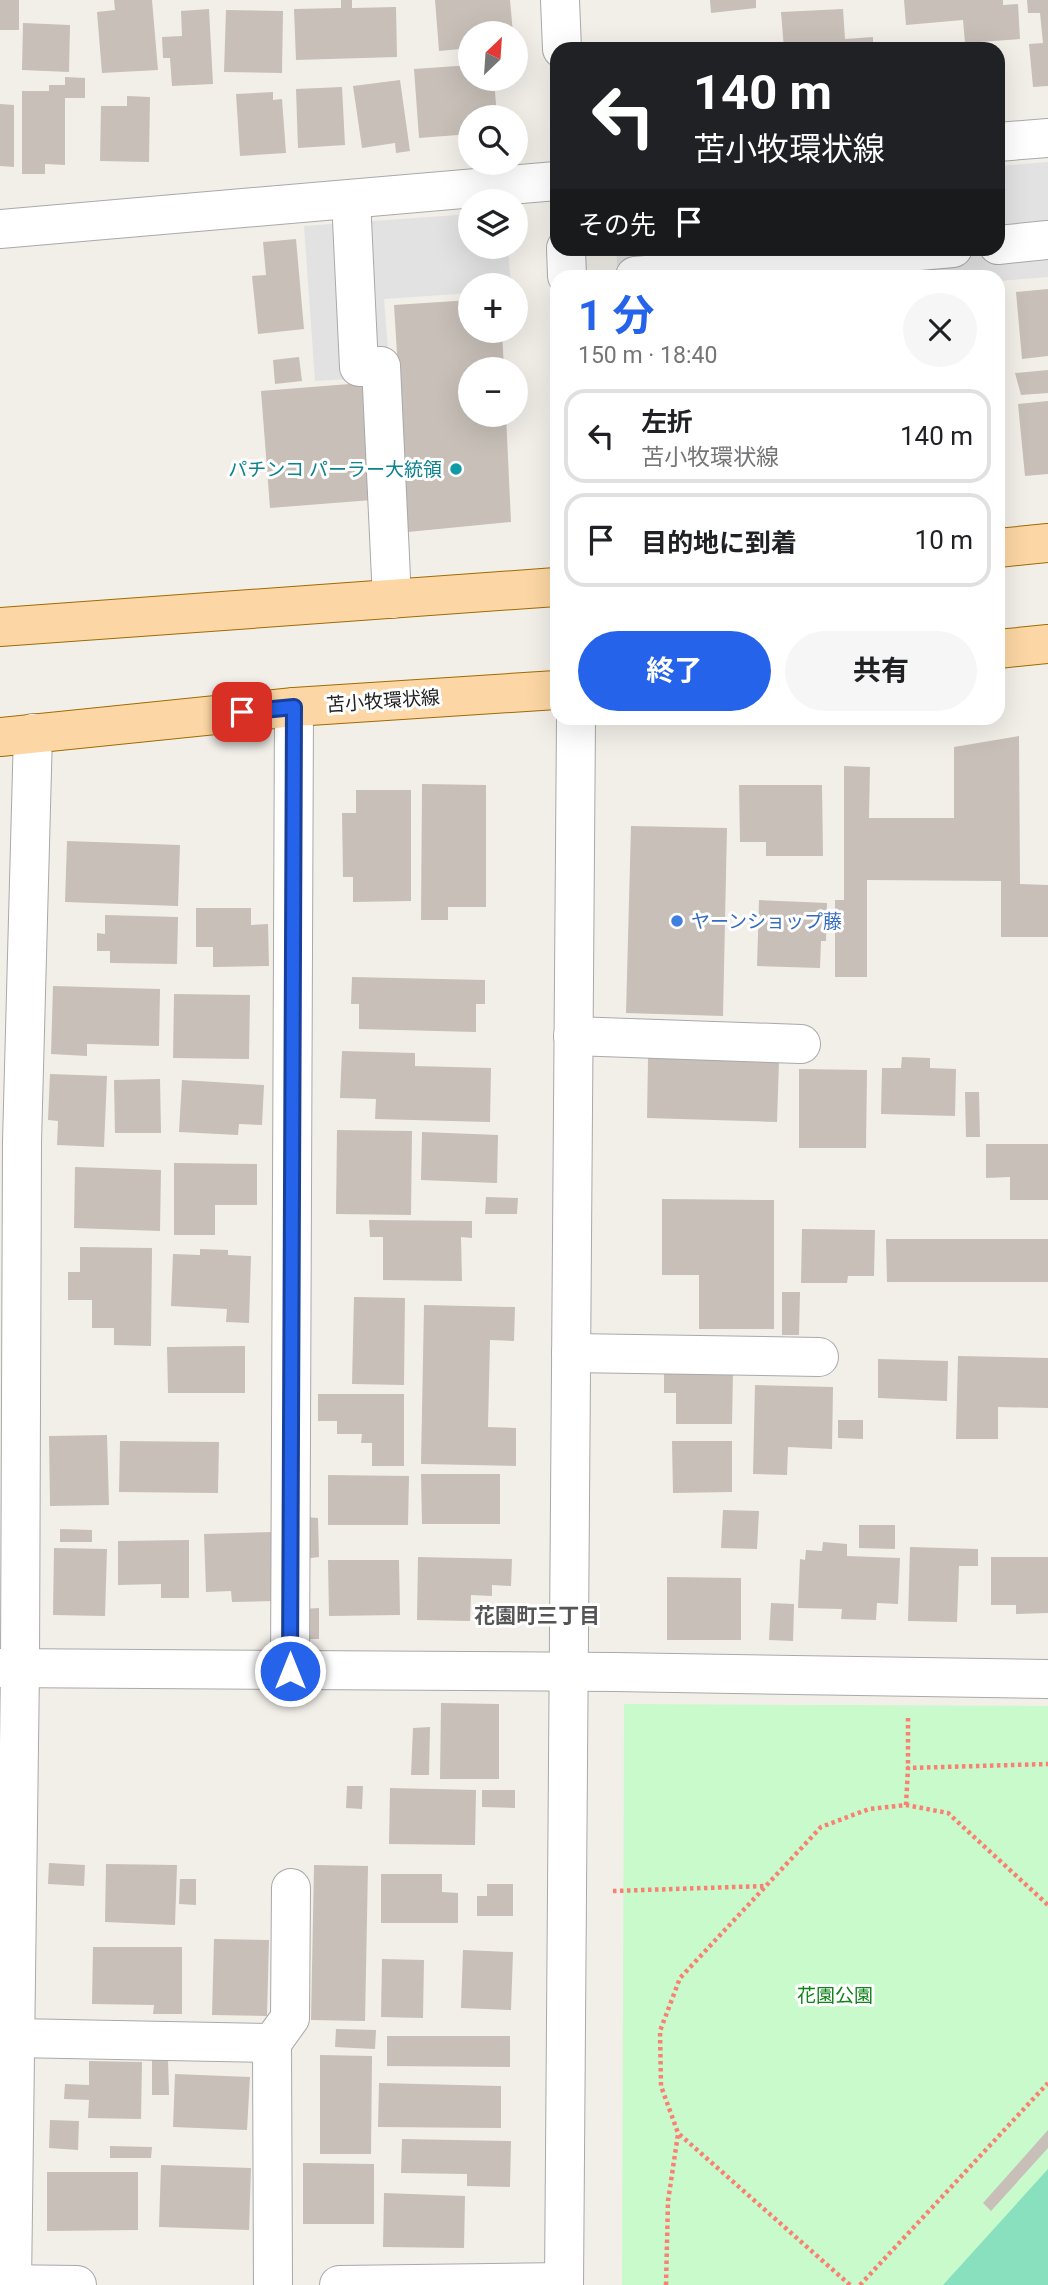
<!DOCTYPE html>
<html lang="ja">
<meta charset="utf-8">
<style>
:root{--surface:#fff;--page:#f6f6f6;--text:#202124;--muted:#757577;--line:#e0e0e0;--accent:#2563eb}
body{margin:0;font-family:Roboto,"Noto Sans JP",sans-serif;background:var(--page);color:var(--text);height:100vh;display:flex;flex-direction:column;font-size:26px;white-space:nowrap}
*{box-sizing:border-box;margin:0}
p{font-size:23px;color:var(--muted)}
.icon{flex:none;width:38px;height:38px;fill:none;stroke:currentColor;stroke-width:2;stroke-linecap:round;stroke-linejoin:round}
.map{position:relative;flex:1;overflow:hidden}
.sheet{position:absolute;left:550px;top:270px;width:455px;height:455px;display:flex;flex-direction:column;background:var(--surface);border-radius:21px;box-shadow:0 7px 28px #0002}
.sheet>*{flex:none}
.hud{position:absolute;left:550px;top:42px;width:455px;height:214px;border-radius:21px;box-shadow:0 7px 28px #0002;background:#202124;color:#fff;overflow:hidden}
.needle{width:46px;rotate:25deg}
.tools{position:absolute;left:458px;top:21px;display:grid;gap:14px}
.tools a{display:grid;place-items:center;width:70px;height:70px;border-radius:50%;background:var(--surface);box-shadow:0 7px 28px #0002;font-size:35px}
.pin{position:absolute;display:grid;place-items:center;width:60px;height:60px;color:#fff;margin:-30px;border-radius:14px;box-shadow:0 4px 10px #0006}
.me{position:absolute;width:77px;margin:-38px;rotate:0deg;stroke-linejoin:round;filter:drop-shadow(0 0 5px #0008)}
.turn{display:flex;align-items:center;gap:24px;height:147px;padding:0 28px;font-size:32px}
.turn .icon{width:91px;height:91px;stroke-width:2.5}
.turn b{display:block;font-size:49px;line-height:60px}
.then{display:flex;align-items:center;height:66px;padding:0 28px;background:#0003;gap:14px;font-size:26px}
.round{display:grid;place-items:center;flex:none;width:74px;height:74px;border-radius:37px;background:var(--page)}
.headline{display:flex;align-items:center;justify-content:space-between;height:119px;padding:0 28px}
h1{font-size:42px;font-weight:700;line-height:52px;color:var(--accent)}
.action{display:flex;gap:14px;margin-top:auto;padding:14px 28px}
.action a{flex:1;height:80px;border-radius:42px;background:var(--accent);color:#fff;font-size:28px;font-weight:700;line-height:80px;text-align:center}
.action a+a{background:var(--page);color:var(--text)}
ul{padding:0;list-style:none}
li{display:flex;align-items:center;gap:21px;height:94px;margin:0 14px 10px;padding:0 14px;border:4px solid var(--line);border-radius:21px}
li div{flex:1}
li b{display:block;font-size:26px}
li em{font-style:normal}
.map>svg:first-child{display:block}
.park{fill:#c8facc}
.pitch{fill:#88e0be}
.parking{fill:#e2e2e2}
.building{fill:#c7bfb8}
.lines{fill:none;stroke-linecap:round;stroke-linejoin:round}
.minor-casing{stroke:#a9a9a9;stroke-width:40}
.major-casing{stroke:#a06b00;stroke-width:40}
.path{stroke:#fa8072;stroke-width:4.5;stroke-dasharray:3.5 3.5;stroke-linecap:butt}
.minor{stroke:#fff;stroke-width:38}
.major{stroke:#fcd6a4;stroke-width:38}
.route-casing{stroke:#184099;stroke-width:18}
.route{stroke:#2563eb;stroke-width:12}
.culture-dot{fill:#0f9aa8;stroke:#fff;stroke-width:2.5}
.shop-dot{fill:#3f7fe0;stroke:#fff;stroke-width:2.5}
.labels{text-anchor:middle;dominant-baseline:central;stroke-width:6;stroke-linejoin:round;paint-order:stroke}
.culture-label{font-size:19px;fill:#0d838f;stroke:#fff;text-anchor:end}
.street-label{font-size:19px;fill:#222;stroke:#fff}
.shop-label{font-size:19px;fill:#366cbe;stroke:#fff;text-anchor:start}
.park-label{font-size:19px;fill:#0c8416;stroke:#fff}
.neighbourhood-label{font-size:21px;font-weight:bold;fill:#555;stroke:#fff}
</style>
<div class="map">
<svg width="1048" height="2285" viewBox="0 0 1048 2285">
<rect width="100%" height="100%" fill="#f2efe9"/>
<path class="park" d="M624,1704L1048,1706V2285H622Z"/>
<path class="pitch" d="M1048,2169V2285H943Z"/>
<g class="parking">
<path d="M1048,162V277L998,281V276H618L616,249L998,248V166Z"/>
<path d="M471,214V247H508L511,285H471V293L384,299L390,376L315,381L304,226Z"/>
</g>
<g class="building">
<rect x="0" y="0" width="19" height="30"/>
<path d="M114,0H152L158,70L102,73L97,12L115,10Z"/>
<path d="M341,0H352V8L396,7L397,57L296,60L294,9L341,8Z"/>
<path d="M435,0H510L513,33H471V48L439,51Z"/>
<path d="M710,0H756V8L711,13Z"/>
<path d="M904,0H1003V5L1018,4L1020,39L965,43L963,20L906,25Z"/>
<path d="M1027,0H1048V86L1033,87L1029,44L1043,43L1040,13H1028Z"/>
<path d="M209,9L213,84L172,86L170,58H163L162,37L182,36L181,11Z"/>
<path d="M843,9L845,39L873,37V49H784L781,12Z"/>
<path d="M226,10L283,11L282,73L224,72Z"/>
<path d="M23,23L70,25L69,72L22,70Z"/>
<path d="M471,65V79H494L497,117H471V134L419,138L414,69Z"/>
<path d="M65,77L85,78V98H65V165L45,164V174H22V91H49V85H65Z"/>
<path d="M400,80L410,151L396,153L395,143L362,148L353,86Z"/>
<path d="M342,87L345,145L298,148L296,89Z"/>
<path d="M273,92V100L282,99L286,153L240,156L236,94Z"/>
<path d="M127,96L150,97L149,162L100,161L101,106H127Z"/>
<path d="M0,104L14,105V167L0,166Z"/>
<path d="M296,239L304,329L258,334L252,276L266,275L263,242Z"/>
<path d="M1048,289V356L1022,359L1016,292Z"/>
<path d="M471,300V331H502L504,369H471V415H506L511,522L408,532L394,305Z"/>
<path d="M299,357L302,381L275,384L273,360Z"/>
<path d="M1048,370V393L1021,395L1015,373Z"/>
<path d="M375,382L385,499L270,508L261,391Z"/>
<path d="M1048,401V474L1025,476L1018,404Z"/>
<path d="M1019,736L1020,884L1048,885V937H1001V881L867,880V977H835V900H844V766L870,767L869,818H954V747Z"/>
<path d="M422,784L486,785V907H448V920H421Z"/>
<path d="M739,785H822L823,856H766V842H740Z"/>
<path d="M356,790H411V901L353,902V877H343L342,813H356Z"/>
<path d="M631,826L727,828L723,1016L626,1013Z"/>
<path d="M67,841L180,845L178,906L65,902Z"/>
<path d="M759,900L827,903L826,941H821L820,968L757,966Z"/>
<path d="M196,908H251V925L268,924L269,966L213,967V947H196Z"/>
<path d="M105,915L178,917L177,964L110,963V951H97V933L105,934Z"/>
<path d="M352,977L485,980V1004H476V1032L359,1029V1004H351Z"/>
<path d="M53,986L160,989L159,1046L87,1044V1056L51,1054Z"/>
<path d="M174,994L250,995L249,1059L173,1058Z"/>
<path d="M342,1051L415,1053V1066L491,1068L490,1122L375,1119L376,1099L340,1098Z"/>
<path d="M902,1057L930,1058V1068L956,1069L955,1116L881,1114L882,1068H901Z"/>
<path d="M648,1058L779,1062L777,1122L647,1118Z"/>
<path d="M799,1069L867,1070L866,1148H799Z"/>
<path d="M50,1074L107,1076L104,1147L57,1145L58,1121L48,1120Z"/>
<path d="M160,1079L161,1133H115L114,1080Z"/>
<path d="M182,1080L264,1085L262,1125L239,1124L238,1135L179,1132Z"/>
<path d="M965,1092H979L980,1137H966Z"/>
<path d="M337,1130L412,1131L411,1215L336,1214Z"/>
<path d="M422,1132L498,1135L497,1183L421,1180Z"/>
<path d="M986,1144H1048V1200H1010V1177L986,1178Z"/>
<path d="M174,1163L257,1164V1205H215V1235H174Z"/>
<path d="M75,1167L161,1170L160,1231L74,1228Z"/>
<path d="M486,1197L518,1198L517,1214H485Z"/>
<path d="M662,1199L774,1200V1329H699V1275H662Z"/>
<path d="M369,1220L472,1221V1238L461,1237L462,1281L383,1280V1237H370Z"/>
<path d="M802,1229L875,1230L874,1276H848L847,1283H801Z"/>
<path d="M886,1239H1048V1282H887Z"/>
<path d="M80,1247L152,1248L151,1346L114,1345V1328H92V1300H68V1272H80Z"/>
<path d="M200,1249L228,1250V1255L251,1256L249,1323L226,1322L227,1309L171,1306L173,1254L200,1255Z"/>
<path d="M782,1292H800L799,1335H782Z"/>
<path d="M354,1297L405,1298L404,1385L352,1384Z"/>
<path d="M424,1305L515,1307L514,1341L490,1340L488,1427L516,1428V1466L421,1464Z"/>
<path d="M245,1346V1393H168L167,1347Z"/>
<path d="M958,1356L1048,1358V1408L998,1407V1439H956Z"/>
<path d="M878,1359L948,1361L947,1401L878,1398Z"/>
<path d="M664,1371H733L732,1424H676V1393H664Z"/>
<path d="M755,1385L833,1387L832,1449L788,1447L787,1475L753,1474Z"/>
<path d="M318,1394H404V1466H372V1443H361L362,1434H337V1421H318Z"/>
<path d="M838,1420H863V1439L838,1438Z"/>
<path d="M107,1435L109,1505L50,1506L49,1436Z"/>
<path d="M120,1441L219,1442L218,1493L119,1492Z"/>
<path d="M672,1441H732V1492L673,1493Z"/>
<path d="M421,1474H500V1524H422Z"/>
<path d="M328,1475L409,1476L408,1525H328Z"/>
<path d="M723,1510L759,1511L757,1549L721,1548Z"/>
<path d="M304,1517L318,1518L319,1557L304,1559Z"/>
<path d="M859,1525H895V1549L859,1548Z"/>
<path d="M60,1529L92,1530V1542H60Z"/>
<path d="M272,1532L274,1601L232,1602L231,1591L206,1592L204,1534Z"/>
<path d="M189,1540V1598H161V1584L118,1585V1541Z"/>
<path d="M823,1542L847,1544V1556L900,1558L898,1604L877,1603L876,1620L841,1619L842,1609L798,1608L800,1559L805,1560L806,1550L822,1551Z"/>
<path d="M910,1547L978,1549V1566H959L957,1622L908,1621Z"/>
<path d="M54,1548L107,1549L105,1616L53,1615Z"/>
<path d="M418,1557L512,1559L511,1586L492,1585V1596L471,1595L470,1621L417,1620Z"/>
<path d="M991,1557H1048V1613L1016,1614V1605H991Z"/>
<path d="M328,1560H399L400,1615L329,1616Z"/>
<path d="M667,1577L741,1578V1640H667Z"/>
<path d="M771,1603L794,1604L793,1641L769,1640Z"/>
<path d="M319,1608V1639H303V1609Z"/>
<path d="M441,1703L499,1704V1779H440Z"/>
<path d="M430,1727L429,1775H411L413,1728Z"/>
<path d="M347,1786H363L362,1809L346,1808Z"/>
<path d="M390,1788L476,1790L475,1845L389,1844Z"/>
<path d="M482,1790H515V1808L482,1807Z"/>
<path d="M49,1863L85,1865L84,1886L48,1884Z"/>
<path d="M106,1864L177,1865L175,1925L105,1922Z"/>
<path d="M314,1865L368,1866L365,2021L311,2020Z"/>
<path d="M381,1874H442V1892L458,1893V1923H381Z"/>
<path d="M180,1879H196V1905L179,1904Z"/>
<path d="M487,1884H513V1916H477V1896H487Z"/>
<path d="M214,1939L269,1940L267,2016L212,2015Z"/>
<path d="M93,1947H182V2014H153L154,2005L92,2004Z"/>
<path d="M463,1950L513,1952L511,2010L461,2008Z"/>
<path d="M382,1959L424,1960L423,2018L381,2017Z"/>
<path d="M336,2029L376,2030L375,2049L335,2047Z"/>
<path d="M387,2036H510V2067L387,2066Z"/>
<path d="M320,2055L372,2056L371,2154H320Z"/>
<path d="M152,2059H168L169,2095H152Z"/>
<path d="M89,2061L142,2062L141,2119L88,2118L89,2100L64,2099L65,2084L89,2085Z"/>
<path d="M175,2074L250,2077L247,2130L173,2127Z"/>
<path d="M379,2083L501,2086V2128L378,2127Z"/>
<path d="M50,2120L79,2121L78,2150L49,2148Z"/>
<path d="M1048,2130V2148L991,2211L983,2203Z"/>
<path d="M402,2139L511,2141L510,2187L467,2186V2174L401,2173Z"/>
<path d="M110,2146L152,2147L151,2158H110Z"/>
<path d="M303,2163L374,2164V2224H303Z"/>
<path d="M161,2165L251,2168L249,2230L159,2227Z"/>
<path d="M47,2172H138V2230L47,2231Z"/>
<path d="M384,2193L465,2196L464,2248L383,2247Z"/>
</g>
<g class="lines">
<g class="minor-casing">
<g id="minor">
<path d="M560,0L562,49"/>
<path d="M998,142L1048,138"/>
<path d="M351,199L359,367L381,366L392,599"/>
<path d="M0,229L556,181"/>
<path d="M998,245L1048,240"/>
<path d="M566,248L567,276"/>
<path d="M635,276L953,248"/>
<path d="M573,1036L801,1044"/>
<path d="M571,1353L819,1357"/>
<path d="M0,1668L614,1672L1048,1679"/>
<path d="M290,1670L294,707"/>
<path d="M15,2038L272,2043L273,2285"/>
<path d="M272,2043L290,2018L291,1888"/>
<path d="M0,2284L77,2285"/>
<path d="M12,2285L20,1668L22,1142L33,733"/>
<path d="M339,2285L564,2282"/>
<path d="M564,2285L576,718"/>
</g>
</g>
<g class="major-casing">
<g id="major">
<path d="M998,548L1048,543"/>
<path d="M0,627L556,587"/>
<path d="M998,649L1048,644"/>
<path d="M0,737L294,707L556,690"/>
</g>
</g>
<g class="path">
<path d="M908,1718V1768"/>
<path d="M906,1805L908,1768L1048,1764"/>
<path d="M613,1891L765,1886"/>
<path d="M666,2285L668,2201L678,2134"/>
<path d="M850,2285L678,2133L661,2086L660,2031L680,1978L821,1827L869,1809L906,1805L948,1813L1048,1905"/>
<path d="M860,2285L1048,2083"/>
</g>
<use href="#minor" class="minor"/>
<use href="#major" class="major"/>
</g>
<g class="lines">
<g class="route-casing">
<path id="route" d="M242,712L294,707L290,1671"/>
</g>
<use href="#route" class="route"/>
</g>
<circle class="culture-dot" cx="456" cy="469" r="7"/>
<circle class="shop-dot" cx="677" cy="921" r="7"/>
<g class="labels">
<g class="culture-label">
<text x="442" y="469">パチンコ パーラー大統領</text>
</g>
<g class="street-label">
<text transform="translate(383 701) rotate(-4)">苫小牧環状線</text>
</g>
<g class="shop-label">
<text x="691" y="921">ヤーンショップ藤</text>
</g>
<g class="park-label">
<text x="835" y="1995">花園公園</text>
</g>
<g class="neighbourhood-label">
<text x="537" y="1616">花園町三丁目</text>
</g>
</g>
</svg>
<div class="tools">
<a><svg class="needle" viewBox="-14 -14 28 28"><path d="M0-13l5 13h-10z" fill="#e53935"/><path d="M0 13l5-13h-10z" fill="#757577"/></svg></a>
<a><svg class="icon" aria-label="search" viewBox="0 0 24 24"><circle cx="10" cy="10" r="6"/><path d="M15 15l6 6"/></svg></a>
<a><svg class="icon" aria-label="layers" viewBox="0 0 24 24"><path d="M12 4l9 5-9 5-9-5zM3 14l9 5 9-5"/></svg></a>
<a>+</a>
<a>−</a>
</div>
<div class="pin" style="left:242px;top:712px;background:#d93025"><svg class="icon" aria-label="arrive" viewBox="0 0 24 24"><path d="M6 21V4h12l-3 4 3 4H6"/></svg></div>
<svg class="me" style="left:290px;top:1671px" viewBox="-20 -20 40 40"><circle r="17" fill="#2563eb" stroke="#fff" stroke-width="3"/><path d="M0-11L8 9 0 5-8 9z" fill="#fff"/></svg>
<div class="hud">
<div class="turn"><svg class="icon" aria-label="left" viewBox="0 0 24 24"><path d="M17 20v-9H6M10 6l-5 5 5 5"/></svg><div><b>140 m</b>苫小牧環状線</div></div>
<div class="then">その先<svg class="icon" aria-label="arrive" viewBox="0 0 24 24"><path d="M6 21V4h12l-3 4 3 4H6"/></svg></div>
</div>
<section class="sheet">
<div class="headline"><div><h1>1 分</h1><p>150 m · 18:40</p></div><a class="round"><svg class="icon" aria-label="close" viewBox="0 0 24 24"><path d="M6 6l12 12M18 6L6 18"/></svg></a></div>
<ul>
<li><svg class="icon" aria-label="left" viewBox="0 0 24 24"><path d="M17 20v-9H6M10 6l-5 5 5 5"/></svg><div><b>左折</b><p>苫小牧環状線</p></div><em>140 m</em></li>
<li><svg class="icon" aria-label="arrive" viewBox="0 0 24 24"><path d="M6 21V4h12l-3 4 3 4H6"/></svg><div><b>目的地に到着</b></div><em>10 m</em></li>
</ul>
<div class="action"><a>終了</a><a>共有</a></div>
</section>
</div>
